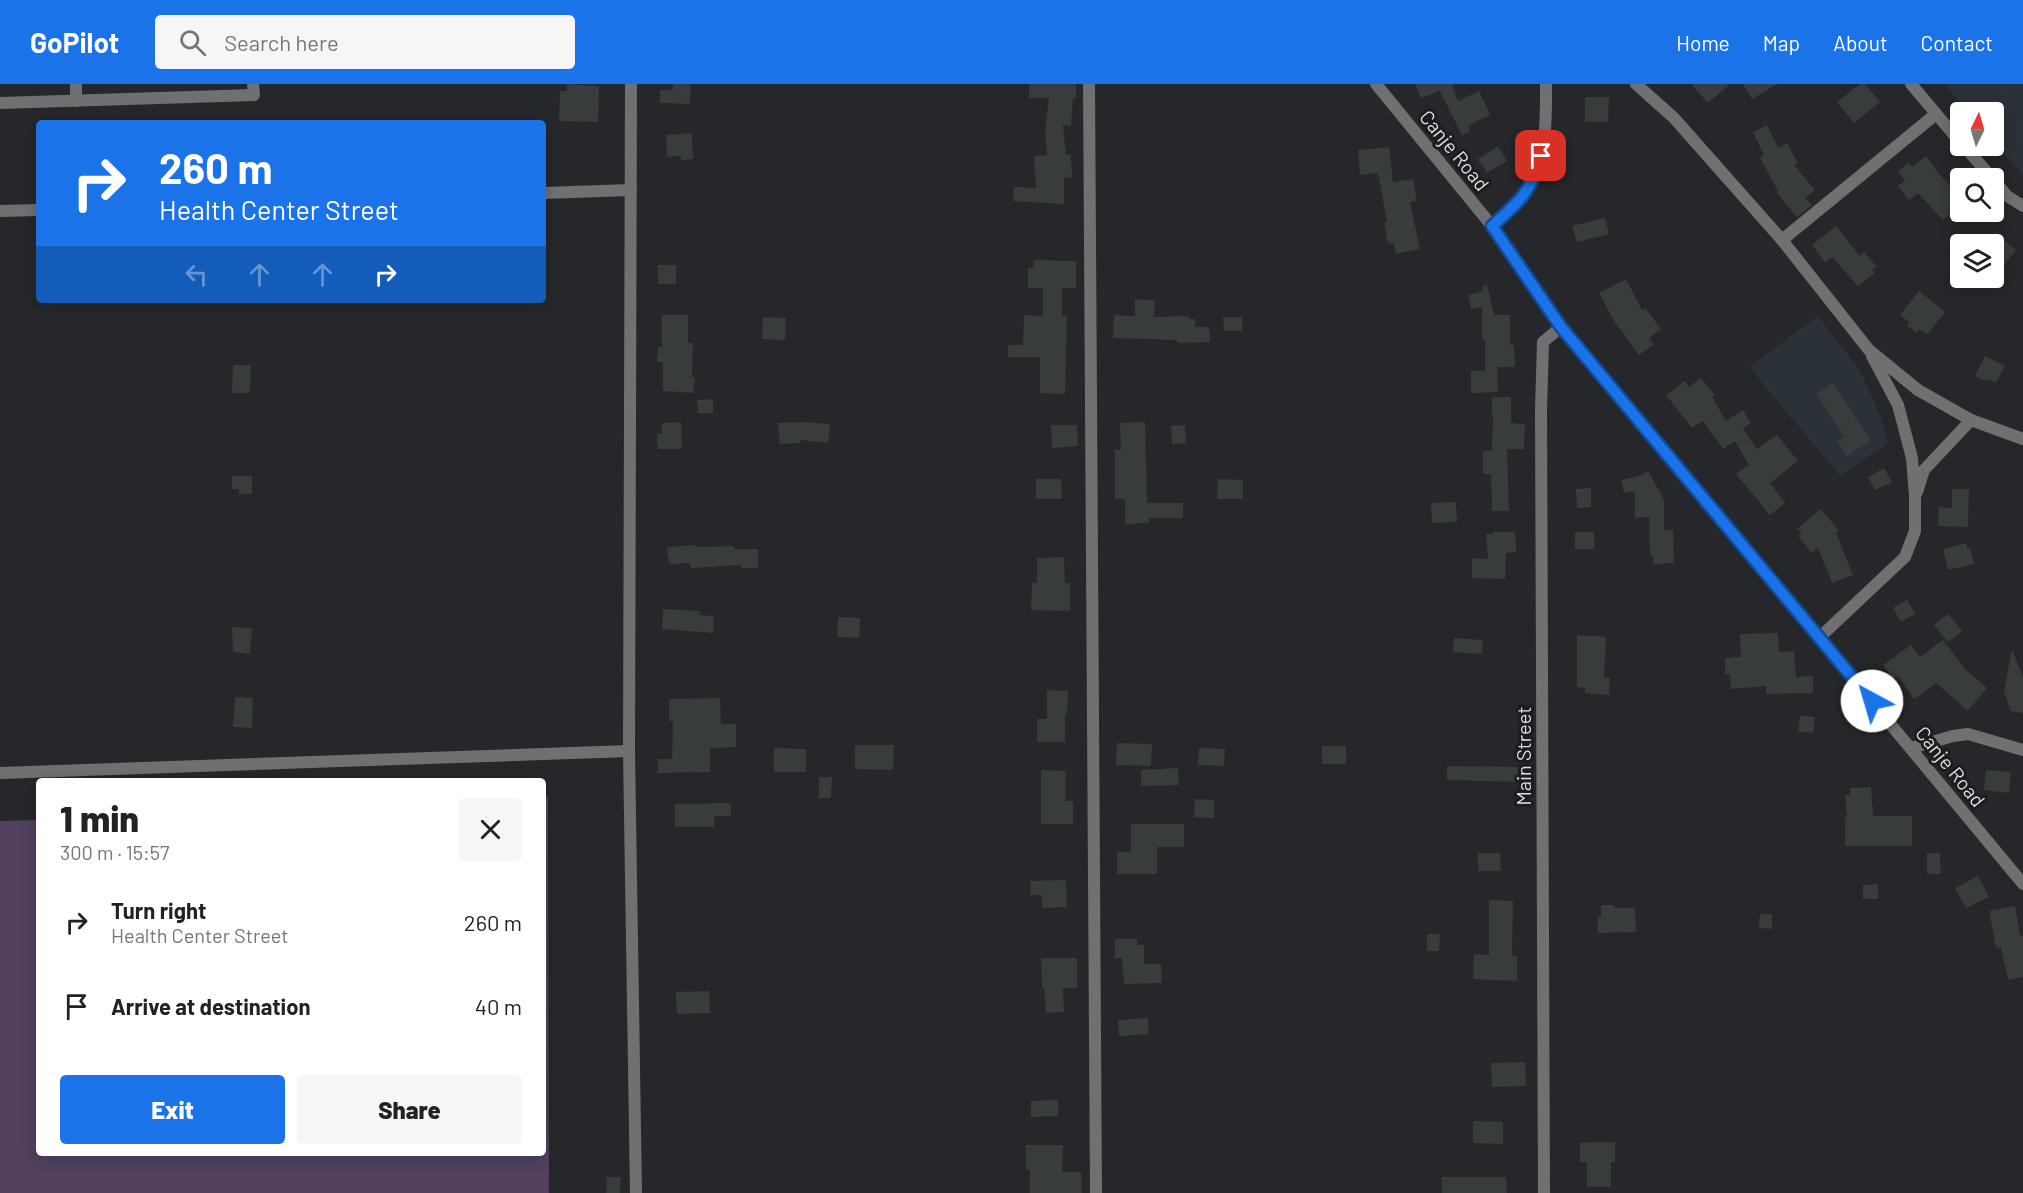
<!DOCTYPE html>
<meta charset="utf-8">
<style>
:root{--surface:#fff;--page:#f6f6f6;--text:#222;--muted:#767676;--accent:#1a73e8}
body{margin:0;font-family:Barlow,sans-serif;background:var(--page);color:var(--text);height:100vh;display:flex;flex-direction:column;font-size:22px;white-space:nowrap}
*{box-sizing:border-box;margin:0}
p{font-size:20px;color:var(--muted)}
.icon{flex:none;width:33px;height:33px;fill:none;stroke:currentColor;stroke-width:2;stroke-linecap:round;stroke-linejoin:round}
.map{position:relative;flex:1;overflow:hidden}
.details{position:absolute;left:36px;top:694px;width:510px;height:378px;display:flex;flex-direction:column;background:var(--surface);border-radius:6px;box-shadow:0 3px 15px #0003}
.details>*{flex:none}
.hud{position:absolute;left:36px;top:36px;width:510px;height:183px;border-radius:6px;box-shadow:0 3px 15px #0003;background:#1a73e8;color:#fff;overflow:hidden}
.needle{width:39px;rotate:5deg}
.tools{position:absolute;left:1950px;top:18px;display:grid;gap:12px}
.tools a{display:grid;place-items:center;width:54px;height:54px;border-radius:6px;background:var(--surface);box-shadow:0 3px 15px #0003;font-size:30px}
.pin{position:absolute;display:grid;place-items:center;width:51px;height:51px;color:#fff;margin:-26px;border-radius:12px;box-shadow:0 3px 9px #0006}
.me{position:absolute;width:66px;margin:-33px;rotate:321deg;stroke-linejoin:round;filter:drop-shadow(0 0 4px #0008)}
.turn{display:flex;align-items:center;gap:21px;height:126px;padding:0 24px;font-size:27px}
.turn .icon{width:78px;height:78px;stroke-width:2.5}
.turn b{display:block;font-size:42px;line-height:51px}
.lanes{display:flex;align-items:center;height:57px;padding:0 24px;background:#0003;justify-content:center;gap:30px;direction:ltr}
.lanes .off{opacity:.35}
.round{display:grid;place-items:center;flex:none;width:63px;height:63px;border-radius:6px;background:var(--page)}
.overview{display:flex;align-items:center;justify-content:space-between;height:102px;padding:0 24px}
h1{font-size:36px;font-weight:800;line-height:45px}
.button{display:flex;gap:12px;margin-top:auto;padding:12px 24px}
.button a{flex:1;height:69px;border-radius:6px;background:var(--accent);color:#fff;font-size:24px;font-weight:800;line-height:69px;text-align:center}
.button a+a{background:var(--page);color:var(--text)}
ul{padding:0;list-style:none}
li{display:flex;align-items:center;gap:18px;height:84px;padding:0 24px}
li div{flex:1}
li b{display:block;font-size:22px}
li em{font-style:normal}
header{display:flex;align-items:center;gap:36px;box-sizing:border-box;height:84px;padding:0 30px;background:var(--accent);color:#fff}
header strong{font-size:28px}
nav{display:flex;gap:33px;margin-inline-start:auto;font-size:21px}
.search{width:420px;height:54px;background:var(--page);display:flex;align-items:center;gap:15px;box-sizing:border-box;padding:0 21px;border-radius:6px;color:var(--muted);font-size:22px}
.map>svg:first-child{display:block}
.built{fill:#2b3139}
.green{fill:#51415e}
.building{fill:#383c3d}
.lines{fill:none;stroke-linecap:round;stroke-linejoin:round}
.minor{stroke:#707072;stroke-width:12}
.tertiary{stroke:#707072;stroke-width:12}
.route-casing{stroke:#114b97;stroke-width:15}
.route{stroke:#1a73e8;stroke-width:10}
.labels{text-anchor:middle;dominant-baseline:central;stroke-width:6;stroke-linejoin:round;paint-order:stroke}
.street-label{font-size:20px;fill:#dddfe0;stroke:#1b1d20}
</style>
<header>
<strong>GoPilot</strong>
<div class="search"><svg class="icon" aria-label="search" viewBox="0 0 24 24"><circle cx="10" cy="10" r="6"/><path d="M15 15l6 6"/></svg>Search here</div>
<nav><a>Home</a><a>Map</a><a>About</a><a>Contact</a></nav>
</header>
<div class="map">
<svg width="2023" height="1109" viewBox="0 0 2023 1109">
<rect width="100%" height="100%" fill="#25272a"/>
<g class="built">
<path d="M1944,0H2023V90L1994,60V28H1968Z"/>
<path d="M1818,232L1860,286L1880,331L1888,359L1840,392L1749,283Z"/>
</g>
<path class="green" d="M548,712L549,1109H0V737L39,736V1070H543V713Z"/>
<g class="building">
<path d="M567,0L599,2L598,38L559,37L560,7H567Z"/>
<path d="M673,0H691L690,20L660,19V6H673Z"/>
<path d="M1029,0H1076V14H1073L1071,42L1063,41L1066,71L1071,70L1072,93L1064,94V120L1013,117L1014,103L1036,104L1034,72L1047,71L1045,47L1049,14H1029Z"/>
<path d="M1415,0H1456L1452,2L1458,17L1479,7L1490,31L1468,42L1470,47L1462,51L1440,7L1421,14Z"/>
<path d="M1691,0H1730L1708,19Z"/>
<path d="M1743,0H1777L1752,15Z"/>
<path d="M1860,0H1865L1880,18L1854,39L1837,18Z"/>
<path d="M1585,13H1609L1608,38H1585Z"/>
<path d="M1767,41L1778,64L1787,59L1798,79L1794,81L1815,106L1805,114L1812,121L1797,133L1776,108L1778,107L1760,74L1764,71L1753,48Z"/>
<path d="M692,49L693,75L681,76V72L667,73L666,51Z"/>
<path d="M1498,62L1507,77L1487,89L1478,75Z"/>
<path d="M1389,63L1393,98L1413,95L1417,117L1410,118L1420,165L1396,170L1393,159L1388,160L1384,139L1387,138L1378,89L1360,91L1358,66Z"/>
<path d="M1926,72L1941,92L1960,113V121L1943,136L1918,109L1909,116L1898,102L1905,97L1898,87L1909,79L1912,83Z"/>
<path d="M1605,134L1609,150L1577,158L1572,142Z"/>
<path d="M1836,142L1860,172L1864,168L1877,183L1872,186L1875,189L1858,202L1832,173L1825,178L1812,161Z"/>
<path d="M2000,153L2016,166L2001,185L1994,178V161Z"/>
<path d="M1034,176L1076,177V204H1062V232L1067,233L1065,310L1040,309V273H1008V261H1023L1024,231L1043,232V204H1028V184H1033Z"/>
<rect x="658" y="181" width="18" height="19"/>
<path d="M1626,195L1642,226L1645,224L1661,245L1649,254L1654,261L1639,271L1614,237L1599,209Z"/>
<path d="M1487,201L1494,231H1510V261H1514L1515,283H1497L1498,308L1471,309V287H1485V255H1482V223L1471,225L1468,211L1483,207V202Z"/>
<path d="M1919,207L1945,228L1927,251L1919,245L1916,249L1907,241L1909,238L1900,231Z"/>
<path d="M1135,215L1155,217L1154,233L1189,232V235H1195V243H1209L1210,258L1178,259L1177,256L1113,254L1114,231L1135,232Z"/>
<path d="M662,231H688V259H693L692,293L695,294L693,309L663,307V278H657L658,263H662Z"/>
<path d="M763,233L786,234L785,256L762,255Z"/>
<path d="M1223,233H1242V247H1224Z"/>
<path d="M1985,272L2005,282L1996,299L1988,295L1987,298L1975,292Z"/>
<path d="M233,281H251L250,309H232Z"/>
<path d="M1701,294L1715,311L1712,313L1726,337L1743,326L1751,339L1743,345L1757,365L1777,351L1798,377L1770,399L1785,419L1770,431L1736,390L1749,381L1735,357L1723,365L1703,337L1692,344L1666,311L1685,297L1689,303Z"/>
<path d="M1833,299L1871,357L1847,372L1837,357L1844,352L1816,310Z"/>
<path d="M1492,313H1511V339L1525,340L1524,365H1507L1509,427H1492L1491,390H1483V367H1492L1493,331H1492Z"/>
<path d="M713,315V329H698L697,316Z"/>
<path d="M681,338L682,365H658L657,350H662V339Z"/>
<path d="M804,338L830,340L828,359L800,356V359L780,360L778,339Z"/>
<path d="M1145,338L1147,419H1183V434H1149V439L1125,440V415H1115V366H1121L1120,339Z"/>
<path d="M1051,341H1077L1078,362L1052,364Z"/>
<path d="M1185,341L1186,359L1172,360L1171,342Z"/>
<path d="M1884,384L1892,398L1875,406L1868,393Z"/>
<path d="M1648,387L1664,416V446H1673L1674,479L1653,480V471H1650L1649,433L1635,434V407L1624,409L1621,396L1639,392Z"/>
<path d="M232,392H252V410H239V405H232Z"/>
<path d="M1036,395H1061L1062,415H1036Z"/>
<path d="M1218,395L1243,396V415H1217Z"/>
<path d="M1591,404V423L1577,424L1576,405Z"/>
<path d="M1952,405H1969L1968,443L1938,442L1939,423L1952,424Z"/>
<path d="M1456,418L1457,438L1432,439L1431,419Z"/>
<path d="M1821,425L1839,447L1836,449L1853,491L1832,499L1818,464L1812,469L1798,452L1802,449L1797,445Z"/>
<path d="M1493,448H1515L1516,468L1506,469L1505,495L1472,494V474L1488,475L1486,450H1493Z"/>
<rect x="1575" y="448" width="19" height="17"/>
<path d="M1967,459V465L1970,464L1974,480L1948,486L1943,465Z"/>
<path d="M696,461V463L734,462V465H758V484H741V481L691,484L690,479L669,480L667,463Z"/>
<path d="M1064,473L1065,499H1070V527L1031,526L1032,499H1037V474Z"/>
<path d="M1907,516L1915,530L1901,538L1893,524Z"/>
<path d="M663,525L700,527L699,531L714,532L713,549L662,545Z"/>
<path d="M1948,530L1962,547L1948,558L1934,541Z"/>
<path d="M838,533L860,534L859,554L837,553Z"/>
<path d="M232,543L252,544L250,570L233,568Z"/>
<path d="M1778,549L1779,568L1794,567L1796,593L1813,592V609L1766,610V602L1731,605L1730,590H1725V574L1741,573L1740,550Z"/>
<path d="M1577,551L1606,553L1604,593L1610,594L1609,611L1585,609V604L1577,603Z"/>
<path d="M1454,554L1483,556L1482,570L1453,568Z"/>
<path d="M1943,556L1966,586L1987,604L1968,627L1936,599L1914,615L1898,592L1894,596L1883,581L1911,561L1919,572H1921Z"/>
<path d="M2012,565L2023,593V629L2011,627L2004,607Z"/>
<path d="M1047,606L1068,607L1067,630H1065V658H1037V635H1047Z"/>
<path d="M235,613L253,614L252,644L233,643Z"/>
<path d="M720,614L721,640H736V663L710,664V688L658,689V675H672L673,637H669V615Z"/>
<path d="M1800,632L1815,633L1813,649L1798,647Z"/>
<path d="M1117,659L1152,660L1151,682L1116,681Z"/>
<path d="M855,661H894L893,686L855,685Z"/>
<rect x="1322" y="662" width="24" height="18"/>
<path d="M774,664L806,665V688H774Z"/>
<path d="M1199,664L1225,665L1224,682L1198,681Z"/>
<path d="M1447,682L1523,683V698L1447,696Z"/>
<path d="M1178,684L1179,701L1141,702V686Z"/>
<path d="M1041,686L1066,687L1065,717H1073V740H1041Z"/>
<path d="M1986,686L2011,688L2009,709L1984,706Z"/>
<path d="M819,693H832L831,714H819Z"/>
<path d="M1871,703L1873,732H1912V762H1845V733H1847L1845,711H1850V704Z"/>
<path d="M1195,715L1214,716V734L1194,733Z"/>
<path d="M731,719V732H714V743H675V720Z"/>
<path d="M1131,740H1184V763H1157V790H1117V768H1131Z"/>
<path d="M1478,769H1500L1501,787H1478Z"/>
<path d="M1927,769H1940L1941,790H1927Z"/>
<path d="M1978,792L1989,813L1966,824L1955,804Z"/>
<path d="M1066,796L1067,823L1042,824V811H1030V797Z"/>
<path d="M1878,800V815H1863V801Z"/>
<path d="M1489,816L1513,817L1512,871L1517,872V897L1473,895L1474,870L1489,871Z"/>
<path d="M1601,821H1614V824H1635L1636,848L1598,849V833H1601Z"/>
<path d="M2015,822L2020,852L2023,851V893L2008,896L2001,863L1996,864L1989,827Z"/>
<path d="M1760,830H1772V845L1759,844Z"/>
<path d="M1427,850H1440L1439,867H1427Z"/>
<path d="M1115,855H1137V861H1144V880H1161L1162,899L1124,900L1122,874H1115Z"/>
<path d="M1041,874H1077V904H1063L1064,928L1046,929L1044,903H1042Z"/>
<path d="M709,907L710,929L677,930L676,908Z"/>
<path d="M1148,934L1149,950L1119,952L1118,936Z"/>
<path d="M1525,978L1526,1002L1492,1003L1491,979Z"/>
<path d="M1058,1016V1032L1031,1033V1017Z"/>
<path d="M1473,1037L1503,1038V1060L1473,1059Z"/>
<path d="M1595,1058H1615V1078H1611V1103H1587V1078H1580V1059Z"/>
<path d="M1026,1061H1063L1062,1088H1081L1082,1109H1030V1086H1026Z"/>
<path d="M607,1093H621L620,1109H606Z"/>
<path d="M1442,1093H1506L1507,1109H1442Z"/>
</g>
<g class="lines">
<g class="minor">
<path d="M76,0V17"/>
<path d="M631,0L629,667L636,1109"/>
<path d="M1089,0L1096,1109"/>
<path d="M1636,0L1674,34L1782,156L1869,266L1918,306L1971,336L2023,355"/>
<path d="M1911,0L1960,58"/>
<path d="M0,19L254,11L253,0"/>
<path d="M1964,62L1992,94"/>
<path d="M1994,96L2007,112L2023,122"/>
<path d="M543,109L631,106"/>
<path d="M0,127L39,126"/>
<path d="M1492,142C1502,134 1512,126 1520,117C1548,85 1546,39 1546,0"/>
<path d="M1782,156L1936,30"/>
<path d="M1917,408L1924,386L1971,336"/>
<path d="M1820,553L1905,473L1915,447V412L1912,374L1898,321L1872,272"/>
<path d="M1911,664L1953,652L1968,650L2023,666"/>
<path d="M0,689L629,667"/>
<path d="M1544,1109L1541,325L1543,258L1561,243"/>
</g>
<path class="tertiary" d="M1376,0L1492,142L1561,243L2023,800"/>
</g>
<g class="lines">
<g class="route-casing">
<path id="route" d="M1541,72C1532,107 1518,119 1492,142L1561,243L1872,617"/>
</g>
<use href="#route" class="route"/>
</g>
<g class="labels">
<g class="street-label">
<text transform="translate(1455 66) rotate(51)">Canje Road</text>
<text transform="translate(1523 672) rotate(-90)">Main Street</text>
<text transform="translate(1951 682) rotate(51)">Canje Road</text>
</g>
</g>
</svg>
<div class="tools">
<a><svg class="needle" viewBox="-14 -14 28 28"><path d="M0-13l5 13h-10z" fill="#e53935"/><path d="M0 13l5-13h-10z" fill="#767676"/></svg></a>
<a><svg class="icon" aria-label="search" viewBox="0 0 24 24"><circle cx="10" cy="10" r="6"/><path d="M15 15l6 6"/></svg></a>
<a><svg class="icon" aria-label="layers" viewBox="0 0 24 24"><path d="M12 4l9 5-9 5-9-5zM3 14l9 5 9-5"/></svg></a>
</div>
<div class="pin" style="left:1541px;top:72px;background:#d93025"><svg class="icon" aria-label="arrive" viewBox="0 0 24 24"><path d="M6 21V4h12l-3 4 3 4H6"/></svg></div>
<svg class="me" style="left:1872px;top:617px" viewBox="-20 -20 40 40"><circle r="19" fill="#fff"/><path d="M0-13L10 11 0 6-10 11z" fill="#1a73e8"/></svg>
<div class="hud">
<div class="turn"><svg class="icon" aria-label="right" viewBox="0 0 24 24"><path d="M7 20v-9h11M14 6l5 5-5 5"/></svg><div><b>260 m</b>Health Center Street</div></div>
<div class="lanes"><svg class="icon off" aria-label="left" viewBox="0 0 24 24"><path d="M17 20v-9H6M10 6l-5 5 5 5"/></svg><svg class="icon off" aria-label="ahead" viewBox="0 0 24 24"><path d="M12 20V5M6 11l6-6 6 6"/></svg><svg class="icon off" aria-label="ahead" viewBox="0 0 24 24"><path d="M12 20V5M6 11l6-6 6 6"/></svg><svg class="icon" aria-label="right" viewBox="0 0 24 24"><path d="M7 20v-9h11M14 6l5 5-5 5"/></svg></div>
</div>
<section class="details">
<div class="overview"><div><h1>1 min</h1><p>300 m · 15:57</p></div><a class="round"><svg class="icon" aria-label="close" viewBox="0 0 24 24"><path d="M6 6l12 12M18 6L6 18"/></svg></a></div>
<ul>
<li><svg class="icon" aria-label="right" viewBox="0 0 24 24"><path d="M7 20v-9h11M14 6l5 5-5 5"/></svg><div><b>Turn right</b><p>Health Center Street</p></div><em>260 m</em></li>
<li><svg class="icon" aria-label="arrive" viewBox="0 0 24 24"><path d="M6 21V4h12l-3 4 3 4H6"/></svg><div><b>Arrive at destination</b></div><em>40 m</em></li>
</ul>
<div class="button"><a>Exit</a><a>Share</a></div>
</section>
</div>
